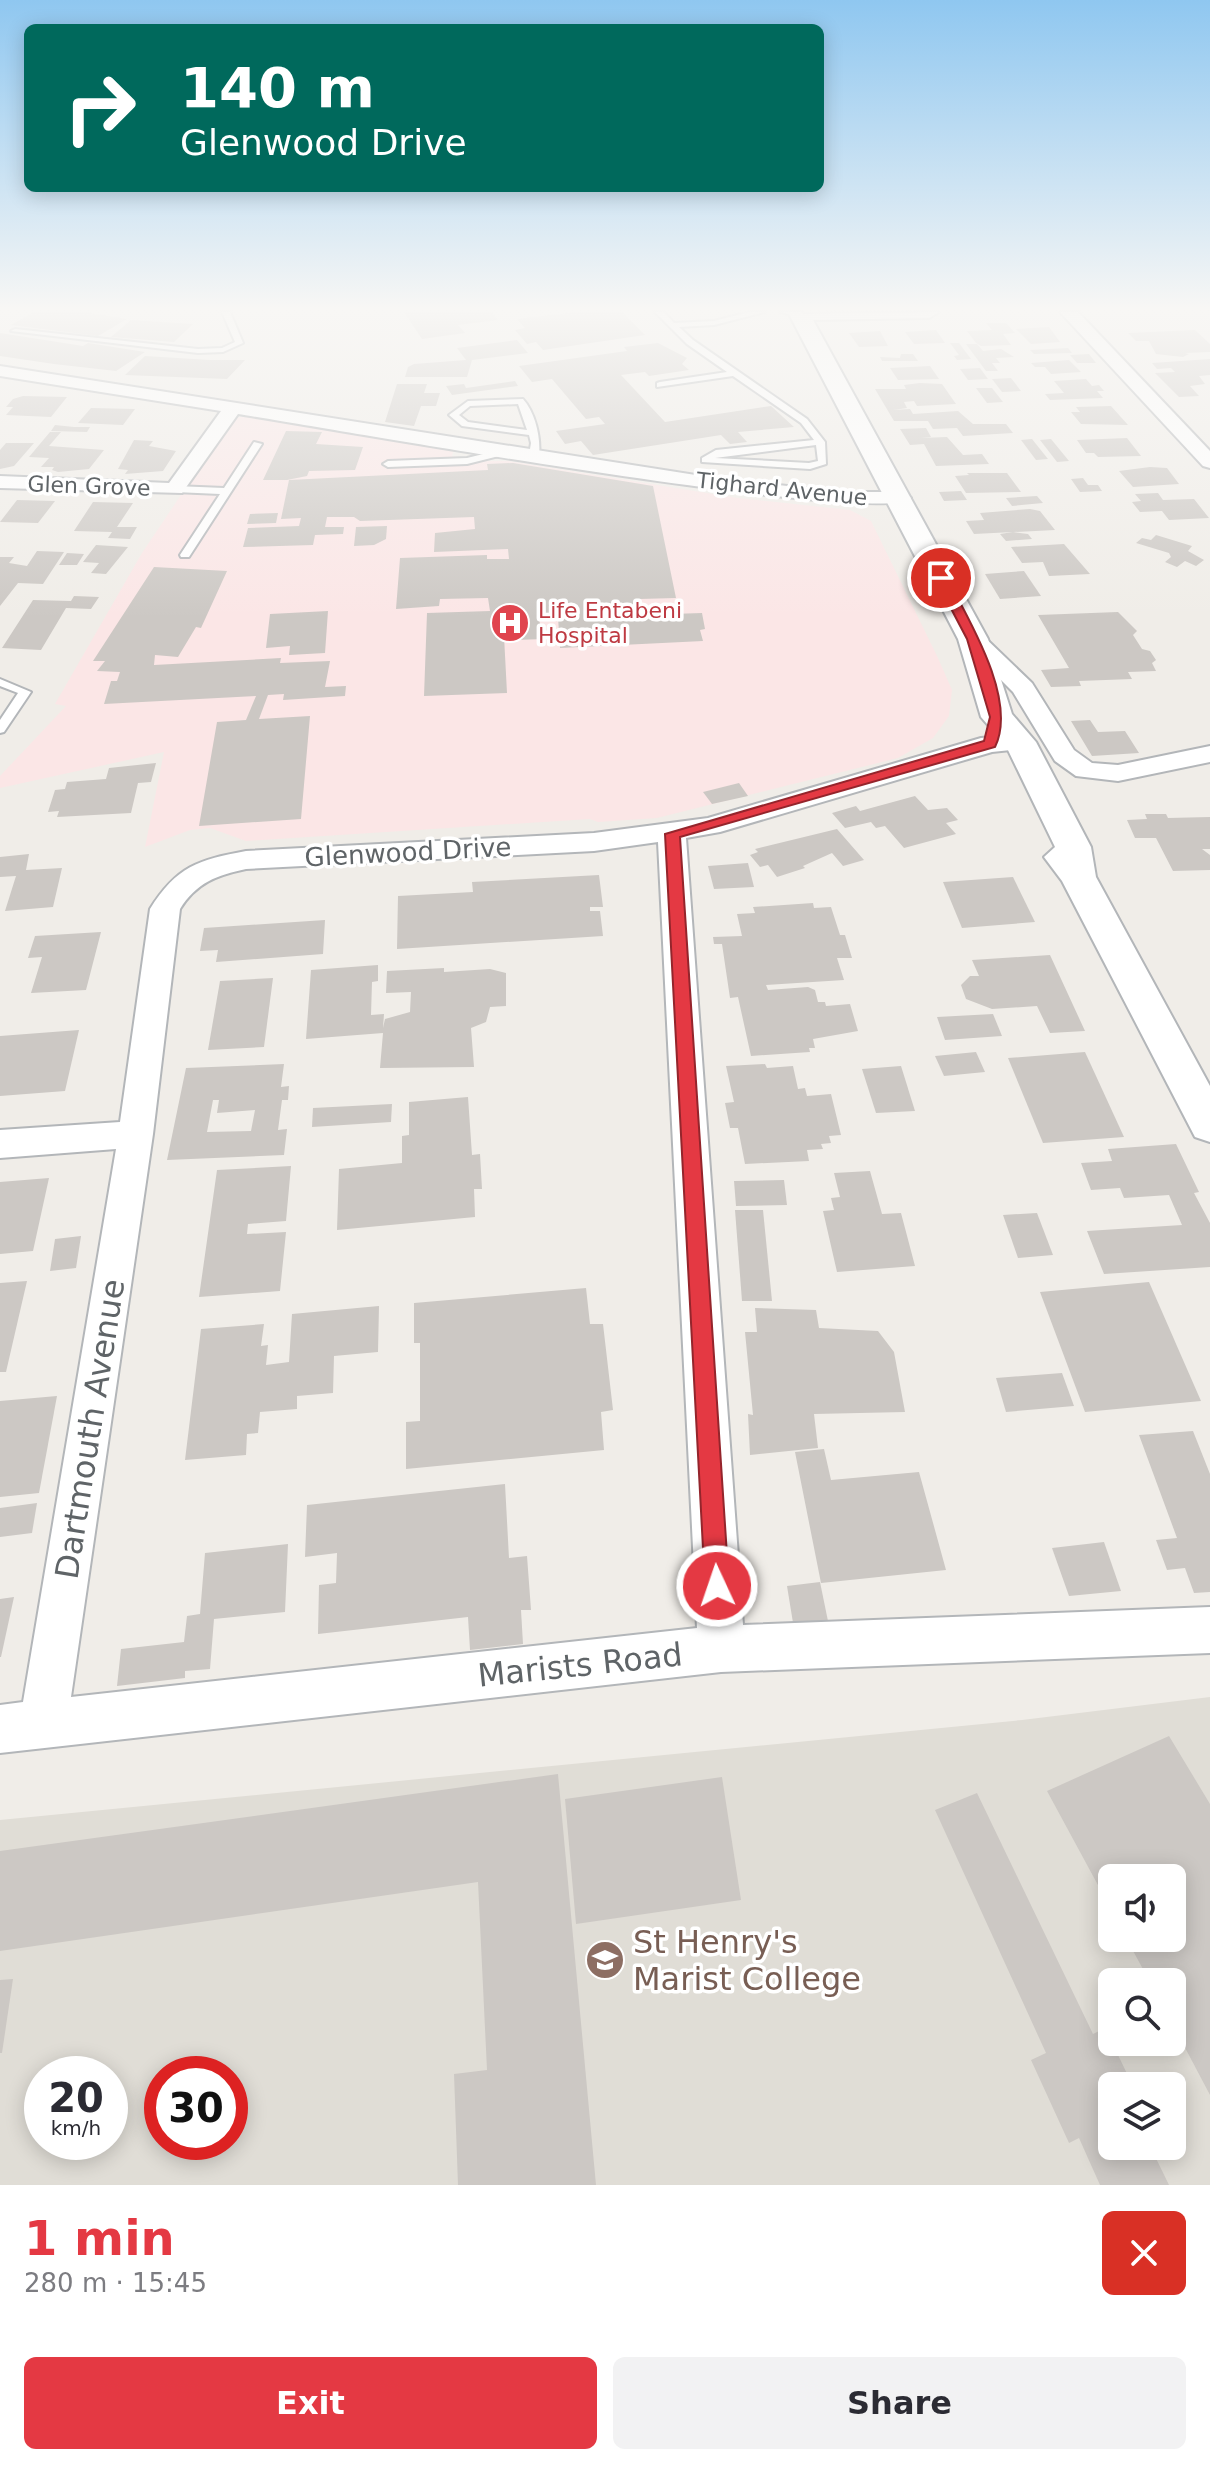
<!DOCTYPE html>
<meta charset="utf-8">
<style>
:root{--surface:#fff;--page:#f2f2f3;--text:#2b2b33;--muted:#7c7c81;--accent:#e43943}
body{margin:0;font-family:"DejaVu Sans",sans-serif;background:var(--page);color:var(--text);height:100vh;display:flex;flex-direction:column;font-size:30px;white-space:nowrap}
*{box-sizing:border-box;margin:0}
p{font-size:26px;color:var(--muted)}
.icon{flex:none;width:44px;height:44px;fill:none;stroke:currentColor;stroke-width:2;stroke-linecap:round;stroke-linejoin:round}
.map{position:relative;height:2185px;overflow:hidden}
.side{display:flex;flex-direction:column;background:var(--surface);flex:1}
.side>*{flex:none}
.top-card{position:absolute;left:24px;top:24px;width:800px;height:168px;border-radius:12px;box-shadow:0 4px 20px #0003;background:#00695c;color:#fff;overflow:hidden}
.tools{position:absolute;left:1098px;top:1864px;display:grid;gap:16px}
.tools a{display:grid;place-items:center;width:88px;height:88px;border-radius:12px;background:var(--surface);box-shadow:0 4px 20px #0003;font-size:40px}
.speed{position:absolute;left:24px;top:2056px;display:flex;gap:16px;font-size:40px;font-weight:700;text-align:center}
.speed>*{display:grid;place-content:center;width:104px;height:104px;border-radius:50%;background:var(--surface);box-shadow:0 4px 20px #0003;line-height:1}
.speed small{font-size:20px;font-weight:400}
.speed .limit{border:12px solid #d22;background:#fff;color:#111}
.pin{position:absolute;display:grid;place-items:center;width:68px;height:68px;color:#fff;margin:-34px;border:4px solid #fff;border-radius:50%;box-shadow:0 2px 8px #0007}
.me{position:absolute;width:88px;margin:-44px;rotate:357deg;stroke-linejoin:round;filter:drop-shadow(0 0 6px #0008)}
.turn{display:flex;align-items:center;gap:28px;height:168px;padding:0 24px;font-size:36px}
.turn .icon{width:104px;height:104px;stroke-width:2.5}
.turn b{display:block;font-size:56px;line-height:68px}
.round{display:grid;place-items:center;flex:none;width:84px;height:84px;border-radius:12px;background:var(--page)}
.overview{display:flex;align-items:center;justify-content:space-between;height:136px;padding:0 24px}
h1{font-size:48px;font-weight:800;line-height:60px;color:var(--accent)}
.button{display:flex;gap:16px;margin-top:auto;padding:16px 24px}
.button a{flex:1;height:92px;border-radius:12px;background:var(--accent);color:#fff;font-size:32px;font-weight:800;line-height:92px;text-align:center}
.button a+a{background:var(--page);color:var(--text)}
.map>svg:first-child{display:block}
.education{fill:#e0ddd6;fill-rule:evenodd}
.medical{fill:#fbe6e6}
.building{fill:#ccc8c4;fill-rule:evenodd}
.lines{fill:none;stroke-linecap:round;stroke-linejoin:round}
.service-casing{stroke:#b3b6b9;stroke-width:4}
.minor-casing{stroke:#b3b6b9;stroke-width:4}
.tertiary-casing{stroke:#b3b6b9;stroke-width:4}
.service{fill:#fff;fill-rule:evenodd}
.minor{fill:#fff;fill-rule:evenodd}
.tertiary{fill:#fff;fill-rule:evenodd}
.route{fill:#e43943;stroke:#94252c;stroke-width:2}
.labels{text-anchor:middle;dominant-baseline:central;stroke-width:7;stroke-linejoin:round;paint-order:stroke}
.far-street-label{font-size:22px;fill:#5f6467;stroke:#fff}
.far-health-label{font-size:22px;fill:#be3a42;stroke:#fff;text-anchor:start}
.street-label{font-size:26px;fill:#5f6467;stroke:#fff}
.near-street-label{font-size:32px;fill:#5f6467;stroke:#fff}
.near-education-label{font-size:32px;fill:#785e54;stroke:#fff;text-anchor:start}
</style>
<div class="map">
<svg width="1210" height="2185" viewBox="0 0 1210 2185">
<rect width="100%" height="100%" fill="#f0ede8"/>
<path class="education" d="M1210,1697V2185H0V1820L1022,1720ZM1112,1878H1172V1938H1112ZM1112,1982H1172V2042H1112ZM42,2074H110V2142H42ZM162,2074H230V2142H162ZM1112,2086H1172V2146H1112Z"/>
<path class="medical" d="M250,415L454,448L452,456L482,461H508L738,498L850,510L871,521L938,658L952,690L949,716L933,738L898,758L657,818L598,822L590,819L246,841L210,828L190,830L145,847L164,752L0,788V776L66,706L55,704L142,553L232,419Z"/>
<g class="building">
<path d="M34,312H85L127,319L98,336L11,325Z"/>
<path d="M404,312H492L498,320L458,325L465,333L422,339Z"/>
<path d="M622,312L645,335L543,350L536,342L527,344L515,330L525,328L517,319L567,313Z"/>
<path d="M131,320L193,324L174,342L111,337Z"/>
<path d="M986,323H1006L1015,333L1003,334L1011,345L981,346L976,343L967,331L992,330Z"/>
<path d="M1049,327L1060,342L1031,344L1016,329Z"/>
<path d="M936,330L945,343L914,344L905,332Z"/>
<path d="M1195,330L1210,344V352L1185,353L1189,354L1183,357L1156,354L1149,341H1136L1128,333Z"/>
<path d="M880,331L888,346L859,347L849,333Z"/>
<path d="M0,333L83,346L88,343L145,352L116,371L54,364L0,356Z"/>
<path d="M517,340L528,353L472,360L467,377H405L408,367L414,364L466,360L457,348Z"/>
<path d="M658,343L687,358L682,364L689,370L649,376L645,372L621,375L665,422L771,406L794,427L738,432L747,442L730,444L721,435L593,455L581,441L565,444L556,431L605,424L599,417L586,419L552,379L532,382L519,366L627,351L624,347Z"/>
<path d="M950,343H959L971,359L957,360L954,356L959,355Z"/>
<path d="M966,344H977L983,351L1001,349L1014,357L996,358L1000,363H992L998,371H986Z"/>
<path d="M1068,348L1072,353L1034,354L1030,350Z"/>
<path d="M901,354H913L918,361H882L880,357L900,358Z"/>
<path d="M1089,354L1096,363H1077L1070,355Z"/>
<path d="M145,356L210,360H245L227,379L125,375Z"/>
<path d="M1210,359V375L1199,376L1205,384L1190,386L1199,396L1179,397L1155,373L1175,372L1171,368L1157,369L1152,363Z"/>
<path d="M1069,360L1081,372L1051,374L1045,367H1035L1031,363Z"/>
<path d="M930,366L939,379L898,380L890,368Z"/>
<path d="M980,368L988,379L968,380L960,369Z"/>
<path d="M1011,378L1021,391L1002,392L992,379Z"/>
<path d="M1086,379L1092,386L1099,385L1104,391H1097L1103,398L1050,400L1045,394L1064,393L1054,381Z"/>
<path d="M515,381L518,386L452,395L446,386L464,384L466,388Z"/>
<path d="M920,383L942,384L956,404L917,406L914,401L904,402L907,408L893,410L910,409L913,414L958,411L973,424H1006L1013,433L963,436L957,428L933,429L928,421H894L875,389H906L904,385Z"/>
<path d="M397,384H427L424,393H440L436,406H421L414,426L385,422Z"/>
<path d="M976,388H992L1003,402L987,403Z"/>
<path d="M23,396L67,397L51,417L6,415L13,407H6L13,399Z"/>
<path d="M1111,406L1128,425L1081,424L1071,412H1080L1076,407Z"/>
<path d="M91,408L135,409L123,425L78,423Z"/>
<path d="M55,425L74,427H90L87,432L51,431Z"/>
<path d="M926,428L931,437L921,438L947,437L963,455L982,454L989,464L936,466L924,444L910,445L900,429Z"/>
<path d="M286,431L322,432L316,444L363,447L355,470L309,471L307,476L287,480H263Z"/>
<path d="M50,432H61L49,446L104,450L89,469L58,472L52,470L54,467H41L49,458L29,457Z"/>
<path d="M1127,438L1141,456L1098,457L1094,453H1086L1077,440Z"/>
<path d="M1032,439L1048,459L1036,460L1021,440Z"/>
<path d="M1051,439L1069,461L1057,462L1040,440Z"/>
<path d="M134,440L153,441L149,446L176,451L163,471L125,474L128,470L118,469Z"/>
<path d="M6,443H34L14,466L0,469V450Z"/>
<path d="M513,463L653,486L676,598L639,599L641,615L702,613L705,629L700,630L703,641L560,648L558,617H538L545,639L514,640L513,617H503L507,693L424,696L427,613L490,611L488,598L440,599L439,606L396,609L400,558L487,555V559H509L508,549L434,552L435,533L475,529L474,517L360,521L354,517H327L325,527H344L343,534L315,535L313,545L243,547L248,528L299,526L301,518L281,519L289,480L488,470L487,464Z"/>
<path d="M1150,467L1167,468L1179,484L1133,487L1119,471Z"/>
<path d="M967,473H1007L1021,492L966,493L955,476L969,475Z"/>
<path d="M1083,478L1088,485H1098L1102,491L1080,492L1071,479Z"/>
<path d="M961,491L967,500L944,501L939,492Z"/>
<path d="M1158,493L1163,500L1194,499L1209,518L1169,520L1162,511L1140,512L1132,502L1141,501L1135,494Z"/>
<path d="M1037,496L1043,503L1012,506L1006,498Z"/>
<path d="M17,500L55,501L38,523L0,522Z"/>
<path d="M93,502L133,503L117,527H137L130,539L108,538L112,532L74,531Z"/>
<path d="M1030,509L1040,511L1055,530L974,534L966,521L984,520L980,513Z"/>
<path d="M278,513L276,523L247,524L250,514Z"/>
<path d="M387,526L386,539L374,545L354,546L356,527Z"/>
<path d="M1013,532L1028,534L1032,539L1006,541L1000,534Z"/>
<path d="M1156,535L1192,546L1188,551L1204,560L1196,566L1185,561L1177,567L1165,562L1171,557L1169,553L1136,543L1142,538L1151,540Z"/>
<path d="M1064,544L1090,574L1049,576L1043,562L1022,563L1011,547Z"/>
<path d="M96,545L128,547L106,574L91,573L99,563L83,562Z"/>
<path d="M37,551L64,552L43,584L18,583L0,606V557H14L9,563L27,566Z"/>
<path d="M67,553L84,554L77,565H59Z"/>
<path d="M154,567L227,571L201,628L196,627L178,657L155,655L154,665L281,658L280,663L330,661L325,687L346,686L345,696L283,700L284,694L268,695L259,719L310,716L301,819L199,826L217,722L246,720L256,696L104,704L111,681H117L120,672L97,671L105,661H93Z"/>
<path d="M1024,571L1041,596L1000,599L985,574Z"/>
<path d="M74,596L99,597L91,609L66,608L41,650L2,648L33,600L71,601Z"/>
<path d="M328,611L325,653L289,655L290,646L266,648L270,614Z"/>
<path d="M1118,612L1137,631L1133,635L1142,649L1150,651L1156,660L1152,663L1156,671L1128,672L1132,679L1079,681L1081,686L1051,687L1041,670L1069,668L1038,615Z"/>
<path d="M1090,720L1098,732L1125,731L1139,753L1092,756L1071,721Z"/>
<path d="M156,763L151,782L138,783L131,813L57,817L59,811L48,812L55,790L65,789L67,782L106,779L109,768Z"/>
<path d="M739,783L748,796L712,804L703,792Z"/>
<path d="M915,796L928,810L947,808L958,820L946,823L956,834L904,848L885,826L876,828L871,822L845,828L832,813L856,806L860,811Z"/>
<path d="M1145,814H1166L1168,818L1210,817V849H1202L1210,855V870L1173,871L1156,838H1135L1127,820L1147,819Z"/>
<path d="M837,829L864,860L843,866L832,853L803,866L805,868L777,877L768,865L760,867L750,855L758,852L755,849Z"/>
<path d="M29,854L26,870L62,868L53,907L5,911L16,876L0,877V857Z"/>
<path d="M748,863L754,887L714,889L708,866Z"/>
<path d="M599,875L603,907H590V911H600L603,936L397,949L398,896L473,892L472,882Z"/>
<path d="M1013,877L1035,922L962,928L943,882Z"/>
<path d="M813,903L814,908L831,907L840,935H845L852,958H837L844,980L766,985L768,990L808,987L815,990L818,1002H825L826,1006L850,1004L858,1031L813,1039L815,1048H809L810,1052L751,1056L738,997L730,998L722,944H714L713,937L742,936L737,914L755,913L753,907Z"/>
<path d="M325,920L323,954L216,962L218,950L200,951L204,928Z"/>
<path d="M101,932L86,990L31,993L42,957L28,958L35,936Z"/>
<path d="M1050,955L1085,1031L1050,1033L1037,1006L992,1009L966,999L961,985L970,976H979L972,960Z"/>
<path d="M378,965V981L372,982L371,1015L384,1014L383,1028L385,1019L410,1012L411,992L386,993L387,971L444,968V972L490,969L506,973V1006L490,1007L486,1022L471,1028L474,1067L380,1068L383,1033L306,1039L311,970Z"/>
<path d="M273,978L264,1047L208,1050L220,981Z"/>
<path d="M993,1014L1002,1036L945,1040L937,1017Z"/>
<path d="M79,1030L65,1091L0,1096V1036Z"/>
<path d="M976,1052L985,1072L944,1076L935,1056Z"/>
<path d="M1085,1052L1124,1137L1043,1143L1008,1058Z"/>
<path d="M284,1064L281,1087L289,1086L288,1100H282L278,1130L287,1129L284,1155L167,1160L186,1068ZM213,1100H219L217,1113L255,1110L251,1131L207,1132Z"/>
<path d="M765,1064L767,1068L793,1066L798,1089L805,1088L807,1096L831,1094L841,1135L829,1136L831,1143L821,1144L823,1149L807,1150L809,1161L745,1164L738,1128H730L725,1103L734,1102L726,1066Z"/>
<path d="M901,1066L915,1111L876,1113L862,1069Z"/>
<path d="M468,1097L472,1155L480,1154L482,1189H474L475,1217L337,1230L339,1169L402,1163V1136L409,1135V1102Z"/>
<path d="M392,1104L391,1122L312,1127L313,1108Z"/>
<path d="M1176,1144L1199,1192L1194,1193L1210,1223V1267L1104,1274L1087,1231L1182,1225L1169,1195L1124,1198L1120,1188L1091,1190L1081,1163L1112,1161L1108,1149Z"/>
<path d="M291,1166L286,1221L248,1224L247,1234L286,1232L280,1291L199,1297L217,1170Z"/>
<path d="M870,1171L882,1214L901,1213L915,1266L837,1272L823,1211L834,1210L831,1198L840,1197L834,1173Z"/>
<path d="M49,1178L33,1251L0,1254V1182Z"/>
<path d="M784,1180L787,1205L736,1206L734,1181Z"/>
<path d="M735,1210H763L772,1301H742Z"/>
<path d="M1037,1213L1053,1255L1018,1258L1003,1215Z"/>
<path d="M81,1236L76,1268L50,1271L55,1239Z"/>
<path d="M27,1281L6,1372H0V1283Z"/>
<path d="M1149,1282L1201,1401L1085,1412L1040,1292Z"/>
<path d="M586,1288L590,1324H603L613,1410L601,1412L604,1450L406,1469V1422L420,1421V1343H414V1303Z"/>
<path d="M379,1306L378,1352L334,1356L333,1393L297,1396V1409L260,1412L258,1433L247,1434L246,1455L185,1460L201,1329L264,1324L261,1346L268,1345L266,1365L289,1362L292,1314Z"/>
<path d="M755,1308L816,1310L819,1328L878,1331L894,1352L905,1412L814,1414L818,1448L750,1455L748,1414L753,1415L745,1332H757Z"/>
<path d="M1062,1373L1074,1406L1006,1412L996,1378Z"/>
<path d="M57,1396L39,1493L0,1497V1401Z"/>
<path d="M1193,1431L1210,1474V1592L1194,1593L1185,1568L1167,1570L1156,1540L1177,1538L1139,1435Z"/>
<path d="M824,1449L831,1480L919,1472L946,1570L821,1583L795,1452Z"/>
<path d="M505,1484L509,1558L527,1556L531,1610H521L523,1644L470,1650L468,1617L318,1634L319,1585L336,1583L337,1553L305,1557L307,1505Z"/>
<path d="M37,1503L32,1533L0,1537V1508Z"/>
<path d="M1104,1542L1121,1591L1069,1596L1052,1548Z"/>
<path d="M288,1544L285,1612L214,1619L210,1669L185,1671V1678L117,1686L121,1649L184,1642L187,1616L200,1614L205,1553Z"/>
<path d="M820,1582L829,1626L794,1629L787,1586Z"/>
<path d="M14,1597L1,1657H0V1599Z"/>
<path d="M1169,1736L1210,1804V2095L1172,2023V1982H1150L1126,1938H1172V1878H1112V1911L1047,1791Z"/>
<path d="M558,1774L596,2185H458L454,2074L487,2070L478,1882L0,1951V1851Z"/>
<path d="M722,1777L741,1900L576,1924L565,1799Z"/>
<path d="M977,1793L1093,2034L1105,2028L1133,2086H1112V2146H1150L1169,2185H1100L1079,2138L1069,2143L1031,2060L1046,2053L935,1810Z"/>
<path d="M13,1979L2,2053H0V1980Z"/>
</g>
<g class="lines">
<g class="service-casing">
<g id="service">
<path d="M222,312H230L243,343L223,352L198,353L11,331L15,329L198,349L222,348L235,342Z"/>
<path d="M655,312H664L674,323L714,321L749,312H765L714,325L679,327L693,340L807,419L825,442L826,464L810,469L702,462V458L716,450L814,440L801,423L733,376L657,387V383L660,382L727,372L687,344ZM816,445L818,461L809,463L715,458Z"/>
<path d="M780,312H802L803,314L799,316Z"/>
<path d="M523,399C535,412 541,438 539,455L534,458L529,455L531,443L529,435L462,426L449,415L468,401ZM518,404L527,430L468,422L459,415L470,406Z"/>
<path d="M254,442L262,444L189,557H181L180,555L220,494L175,492L170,489L175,486L224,488Z"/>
<path d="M508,448L511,449V453L467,464L388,467L383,464L388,461L467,458Z"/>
<path d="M0,679L31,692L4,732L0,733V720L18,693L0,686Z"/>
</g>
</g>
<g class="minor-casing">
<g id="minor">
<path d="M1060,312H1078L1210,451V468L1203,466Z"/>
<path d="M0,366L721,479L843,492H901L911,498C886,528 314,426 238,414L182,493L0,488V476L169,483L221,411L0,376Z"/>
<path d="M973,632L981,634L1032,683L1074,750L1092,763L1118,765L1210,746V762L1118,781L1076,776L1055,761L1013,692L965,644L961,639L965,634Z"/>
<path d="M1020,734L1029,736L1033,742L1029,748L992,752L720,832L686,838L743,1625L1210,1607V1653L721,1672L0,1753V1705L23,1702L116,1149L0,1158V1130L120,1122L150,909C177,866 198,860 246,851L594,833L708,818L981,738ZM658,842L697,1628L71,1697L153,1134L180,909C196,883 217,875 246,869L594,851Z"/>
</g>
</g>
<g class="tertiary-casing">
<path id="tertiary" d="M939,312L929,318L813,320L988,639L1012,714L1036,742L1091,847L1096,877L1210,1086V1142L1195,1137L1062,881L1044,857L1055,847L1006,746L981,717L958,639L789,314Z"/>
</g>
<use href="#service" class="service"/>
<use href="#minor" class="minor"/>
<use href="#tertiary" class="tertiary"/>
</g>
<linearGradient id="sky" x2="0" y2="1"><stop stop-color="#8fc7f0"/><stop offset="0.5" stop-color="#f8f7f5"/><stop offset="1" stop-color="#f8f7f5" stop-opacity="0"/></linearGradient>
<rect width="1210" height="618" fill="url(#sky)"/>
<path class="route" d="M941,574L947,578C969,620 1018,700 995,747L680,837L729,1586L726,1595L717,1598L709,1595L705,1586L665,834L984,741L990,717L967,639L935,578Z"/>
<defs>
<g id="hospital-disc" transform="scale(2)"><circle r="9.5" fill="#e0444e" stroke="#fff"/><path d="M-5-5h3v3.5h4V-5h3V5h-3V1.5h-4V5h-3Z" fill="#fff"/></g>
<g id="school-disc" transform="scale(2)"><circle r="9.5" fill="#8d6e63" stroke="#fff"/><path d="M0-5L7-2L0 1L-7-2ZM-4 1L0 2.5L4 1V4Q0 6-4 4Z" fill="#fff"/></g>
</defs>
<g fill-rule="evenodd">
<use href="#hospital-disc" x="510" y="623"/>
<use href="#school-disc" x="605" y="1960"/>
</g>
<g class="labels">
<g class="far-street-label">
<text transform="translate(89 486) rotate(2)">Glen Grove</text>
<text transform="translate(782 489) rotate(6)">Tighard Avenue</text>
</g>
<g class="far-health-label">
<text x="538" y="610">Life Entabeni<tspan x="538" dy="25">Hospital</tspan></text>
</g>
<g class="street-label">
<text transform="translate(408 852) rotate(-3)">Glenwood Drive</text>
</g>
<g class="near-street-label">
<text transform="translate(90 1429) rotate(-81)">Dartmouth Avenue</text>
<text transform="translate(580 1665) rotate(-6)">Marists Road</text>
</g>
<g class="near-education-label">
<text x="633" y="1942">St Henry's<tspan x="633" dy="37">Marist College</tspan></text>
</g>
</g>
</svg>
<div class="tools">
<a><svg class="icon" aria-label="sound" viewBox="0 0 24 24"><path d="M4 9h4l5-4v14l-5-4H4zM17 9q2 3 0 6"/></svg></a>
<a><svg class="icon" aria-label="search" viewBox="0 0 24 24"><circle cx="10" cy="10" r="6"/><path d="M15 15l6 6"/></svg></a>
<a><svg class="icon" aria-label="layers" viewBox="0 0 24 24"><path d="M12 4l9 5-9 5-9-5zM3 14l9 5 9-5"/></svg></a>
</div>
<div class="speed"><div>20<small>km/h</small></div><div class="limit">30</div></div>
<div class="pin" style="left:941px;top:578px;background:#d93025"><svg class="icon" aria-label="arrive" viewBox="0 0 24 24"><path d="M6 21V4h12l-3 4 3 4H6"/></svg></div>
<svg class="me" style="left:717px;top:1586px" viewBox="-20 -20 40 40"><circle r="17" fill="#e43943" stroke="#fff" stroke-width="3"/><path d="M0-11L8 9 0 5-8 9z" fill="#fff"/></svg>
<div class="top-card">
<div class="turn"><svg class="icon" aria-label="right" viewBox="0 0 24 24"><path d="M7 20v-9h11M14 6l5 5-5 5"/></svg><div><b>140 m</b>Glenwood Drive</div></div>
</div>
</div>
<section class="side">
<div class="overview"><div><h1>1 min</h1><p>280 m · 15:45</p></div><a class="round" style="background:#d93025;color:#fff"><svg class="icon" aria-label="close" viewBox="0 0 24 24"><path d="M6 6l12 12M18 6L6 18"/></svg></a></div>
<div class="button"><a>Exit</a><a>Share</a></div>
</section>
